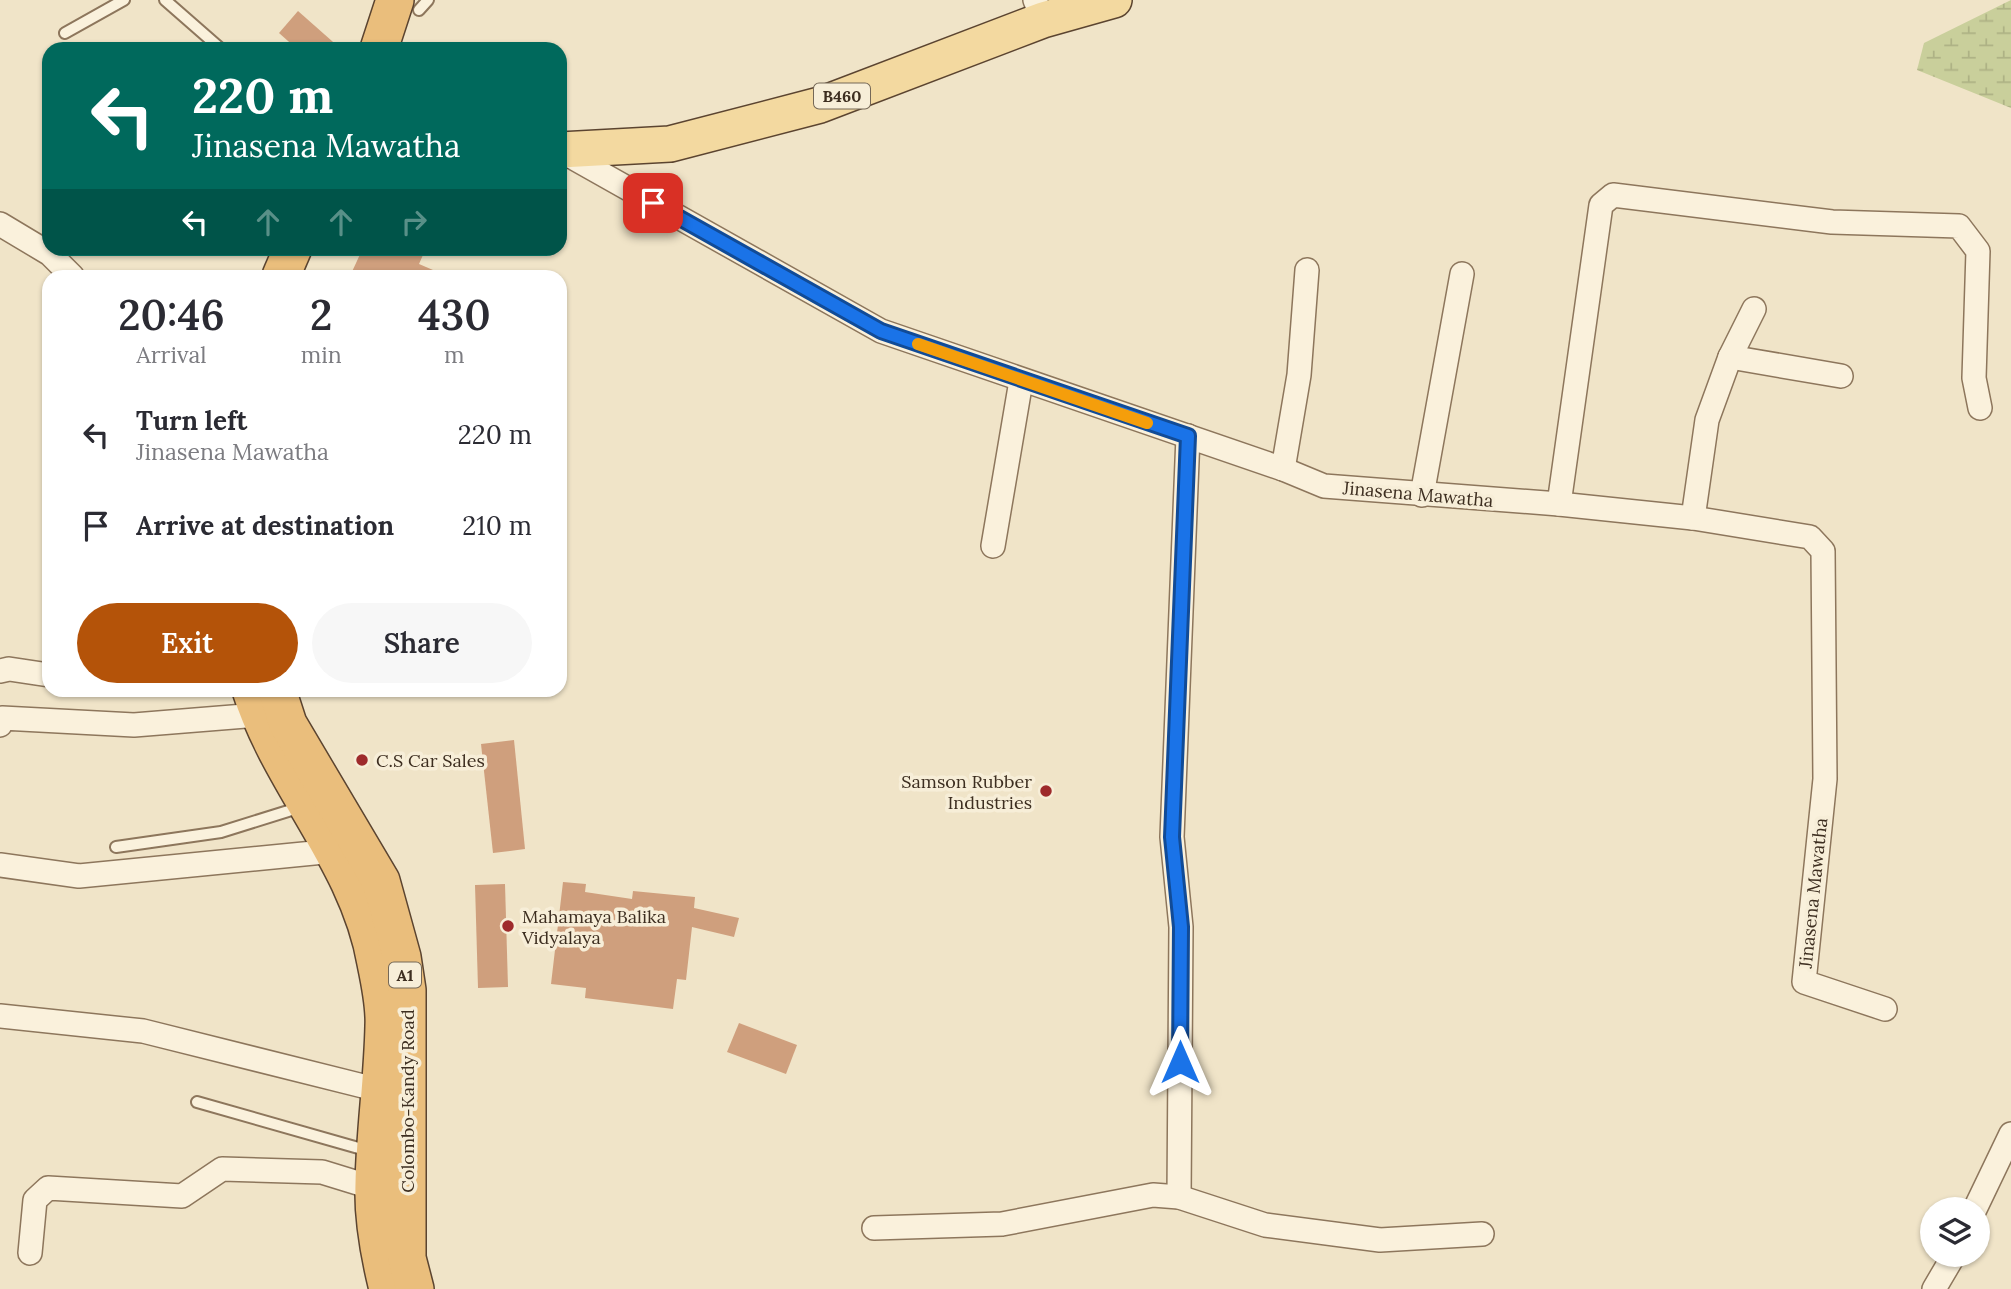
<!DOCTYPE html>
<style>
:root{--surface:#fff;--page:#f7f7f7;--text:#2b2b33;--muted:#7c7c81;--accent:#b45309}
body{margin:0;font-family:Lora,serif;background:var(--page);color:var(--text);height:100vh;display:flex;flex-direction:column;font-size:26px;white-space:nowrap}
*{box-sizing:border-box;margin:0}
p{font-size:23px;color:var(--muted)}
.icon{flex:none;width:38px;height:38px;fill:none;stroke:currentColor;stroke-width:2;stroke-linecap:round;stroke-linejoin:round}
.map{position:relative;flex:1;overflow:hidden}
.sheet{position:absolute;left:42px;top:270px;width:525px;height:427px;display:flex;flex-direction:column;background:var(--surface);border-radius:21px;box-shadow:0 2px 5px #0004}
.sheet>*{flex:none}
.banner{position:absolute;left:42px;top:42px;width:525px;height:214px;border-radius:21px;box-shadow:0 2px 5px #0004;background:#00695c;color:#fff;overflow:hidden}
.tools{position:absolute;left:1920px;top:1197px;display:grid;gap:14px}
.tools a{display:grid;place-items:center;width:70px;height:70px;border-radius:50%;background:var(--surface);box-shadow:0 2px 5px #0004;font-size:35px}
.pin{position:absolute;display:grid;place-items:center;width:60px;height:60px;color:#fff;margin:-30px;border-radius:14px;box-shadow:0 4px 10px #0006}
.me{position:absolute;width:77px;margin:-38px;rotate:0deg;stroke-linejoin:round;filter:drop-shadow(0 0 5px #0008)}
.turn{display:flex;align-items:center;gap:24px;height:147px;padding:0 35px;font-size:32px}
.turn .icon{width:91px;height:91px;stroke-width:2.5}
.turn b{display:block;font-size:49px;line-height:60px}
.lanes{display:flex;align-items:center;height:66px;padding:0 35px;background:#0003;justify-content:center;gap:35px;direction:ltr}
.lanes .off{opacity:.35}
.eta{display:flex;justify-content:space-evenly;align-items:center;height:119px;text-align:center}
.eta b{font-size:42px;font-weight:600;line-height:49px}
.cta{display:flex;gap:14px;margin-top:auto;padding:14px 35px}
.cta a{flex:1;height:80px;border-radius:42px;background:var(--accent);color:#fff;font-size:28px;font-weight:600;line-height:80px;text-align:center}
.cta a+a{background:var(--page);color:var(--text)}
ul{padding:0;list-style:none}
li{display:flex;align-items:center;gap:21px;height:91px;padding:0 35px}
li div{flex:1}
li b{display:block;font-size:26px}
li em{font-style:normal}
.map>svg:first-child{display:block}
.wetland{fill:url(#wetland-marsh)}
.building{fill:#cf9f7d}
.lines{fill:none;stroke-linecap:round;stroke-linejoin:round}
.service-casing{stroke:#8d765c;stroke-width:14}
.minor-casing{stroke:#8d765c;stroke-width:26}
.primary-casing{stroke:#5b4430;stroke-width:38}
.trunk-casing{stroke:#5b4430;stroke-width:40}
.service{stroke:#faf1dc;stroke-width:10}
.minor{stroke:#faf1dc;stroke-width:23}
.primary{stroke:#f3d9a0;stroke-width:35}
.trunk{stroke:#eabe7c;stroke-width:37}
.route-casing{stroke:#114b97;stroke-width:18}
.route{stroke:#1a73e8;stroke-width:12}
.slow{stroke:#f59e0b;stroke-width:12}
.poi-dot{fill:#9e2a2b;stroke:#f7eed8;stroke-width:2.5}
.labels{text-anchor:middle;dominant-baseline:central;stroke-width:7;stroke-linejoin:round;paint-order:stroke}
.shield{fill:#f7eed8;stroke:#756857;stroke-width:2}
.shield-label{font-size:16px;font-weight:bold;fill:#3d2e20}
.street-label{font-size:18px;fill:#3d2e20;stroke:#f7eed8}
.poi-label{font-size:18px;fill:#3d2e20;stroke:#f7eed8;text-anchor:start}
</style>
<div class="map">
<svg width="2011" height="1289" viewBox="0 0 2011 1289">
<defs>
<pattern id="wetland-marsh" width="20" height="14" patternUnits="userSpaceOnUse" patternTransform="scale(1.75)"><rect width="20" height="14" fill="#c9cf9b"/><path d="M1 5h8M5 5V1M11 12h8M15 12V8" fill="none" stroke="#aeb285"/></pattern>
</defs>
<rect width="100%" height="100%" fill="#f0e4c8"/>
<path class="wetland" d="M2011,0V108L1917,70L1924,43Z"/>
<g class="building">
<path d="M298,11L341,49H297L279,33Z"/>
<path d="M363,248H426L419,264L447,276H350Z"/>
<path d="M514,740L525,849L493,853L481,744Z"/>
<path d="M563,882L586,884L585,892L632,899L633,891L695,897L694,908L739,918L734,937L692,927L686,980L677,979L673,1009L585,998L586,988L551,984Z"/>
<path d="M505,884L508,987L478,988L475,885Z"/>
<path d="M739,1023L797,1045L786,1074L727,1052Z"/>
</g>
<g class="lines">
<g class="service-casing">
<g id="service">
<path d="M165,0L221,49"/>
<path d="M419,10L428,0"/>
<path d="M65,33L124,0"/>
<path d="M116,847L221,832L301,807"/>
<path d="M197,1102L369,1151"/>
</g>
</g>
<g class="minor-casing">
<g id="minor">
<path d="M1035,0L1043,20"/>
<path d="M563,152L881,331L1283,469L1324,486L1559,504L1693,518L1810,537L1823,551L1825,779L1804,982L1885,1009"/>
<path d="M0,224L50,254L72,276"/>
<path d="M1730,357L1841,376"/>
<path d="M1283,469L1299,375L1307,270"/>
<path d="M1422,495L1462,274"/>
<path d="M1559,504L1601,205L1613,195L1832,222L1959,226L1978,251L1974,378L1980,408"/>
<path d="M1693,518L1707,420L1730,357L1754,309"/>
<path d="M993,546L1021,381"/>
<path d="M0,671L9,669L49,675"/>
<path d="M0,725L2,718L134,725L258,715"/>
<path d="M0,865L79,876L334,851"/>
<path d="M0,1016L143,1031L379,1090"/>
<path d="M1179,1197L1181,927L1172,837L1188,436"/>
<path d="M1975,1209L2011,1134"/>
<path d="M874,1228L1002,1224L1153,1195L1179,1197L1265,1225L1380,1240L1482,1234"/>
<path d="M30,1253L35,1200L48,1188L182,1196L222,1169L322,1172L374,1188"/>
<path d="M1934,1289L1954,1255"/>
</g>
</g>
<g class="primary-casing">
<path id="primary" d="M560,150L670,144L820,105L1043,20L1114,0"/>
</g>
<g class="trunk-casing">
<g id="trunk">
<path d="M379,49L395,0"/>
<path d="M281,276L293,248"/>
<path d="M251,690C281,785 359,862 376,963C380,982 385,1005 384,1026C383,1078 375,1131 374,1184C373,1217 380,1257 388,1289"/>
<path d="M277,690L288,724L381,881L402,957L407,990V1258L415,1289"/>
</g>
</g>
<use href="#service" class="service"/>
<use href="#minor" class="minor"/>
<use href="#primary" class="primary"/>
<use href="#trunk" class="trunk"/>
</g>
<g class="lines">
<g class="route-casing">
<path id="route" d="M653,203L881,331L1188,436L1172,837L1181,927L1180,1062"/>
</g>
<use href="#route" class="route"/>
<path class="slow" d="M918,344L1147,423"/>
</g>
<g class="poi-dot">
<circle cx="362" cy="760" r="7"/>
<circle cx="1046" cy="791" r="7"/>
<circle cx="508" cy="926" r="7"/>
</g>
<g class="labels">
<g class="shield">
<rect x="814" y="83.5" width="56" height="25" rx="5"/>
<rect x="389" y="962.5" width="32" height="25" rx="5"/>
</g>
<g class="shield-label">
<text x="842" y="96">B460</text>
<text x="405" y="975">A1</text>
</g>
<g class="street-label">
<text transform="translate(1418 494) rotate(5)">Jinasena Mawatha</text>
<text transform="translate(1813 893) rotate(-84)">Jinasena Mawatha</text>
<text transform="translate(407 1101) rotate(-90)">Colombo-Kandy Road</text>
</g>
<g class="poi-label">
<text x="376" y="760">C.S Car Sales</text>
<text x="1032" y="781" text-anchor="end">Samson Rubber<tspan x="1032" dy="21">Industries</tspan></text>
<text x="522" y="916">Mahamaya Balika<tspan x="522" dy="21">Vidyalaya</tspan></text>
</g>
</g>
</svg>
<div class="tools">
<a><svg class="icon" aria-label="layers" viewBox="0 0 24 24"><path d="M12 4l9 5-9 5-9-5zM3 14l9 5 9-5"/></svg></a>
</div>
<div class="pin" style="left:653px;top:203px;background:#d93025"><svg class="icon" aria-label="arrive" viewBox="0 0 24 24"><path d="M6 21V4h12l-3 4 3 4H6"/></svg></div>
<svg class="me" style="left:1180px;top:1062px" viewBox="-20 -20 40 40"><path d="M0-17L14 15 0 8-14 15z" fill="#1a73e8" stroke="#fff" stroke-width="4"/></svg>
<div class="banner">
<div class="turn"><svg class="icon" aria-label="left" viewBox="0 0 24 24"><path d="M17 20v-9H6M10 6l-5 5 5 5"/></svg><div><b>220 m</b>Jinasena Mawatha</div></div>
<div class="lanes"><svg class="icon" aria-label="left" viewBox="0 0 24 24"><path d="M17 20v-9H6M10 6l-5 5 5 5"/></svg><svg class="icon off" aria-label="ahead" viewBox="0 0 24 24"><path d="M12 20V5M6 11l6-6 6 6"/></svg><svg class="icon off" aria-label="ahead" viewBox="0 0 24 24"><path d="M12 20V5M6 11l6-6 6 6"/></svg><svg class="icon off" aria-label="right" viewBox="0 0 24 24"><path d="M7 20v-9h11M14 6l5 5-5 5"/></svg></div>
</div>
<section class="sheet">
<div class="eta">
<div><b>20:46</b><p>Arrival</p></div>
<div><b>2</b><p>min</p></div>
<div><b>430</b><p>m</p></div>
</div>
<ul>
<li><svg class="icon" aria-label="left" viewBox="0 0 24 24"><path d="M17 20v-9H6M10 6l-5 5 5 5"/></svg><div><b>Turn left</b><p>Jinasena Mawatha</p></div><em>220 m</em></li>
<li><svg class="icon" aria-label="arrive" viewBox="0 0 24 24"><path d="M6 21V4h12l-3 4 3 4H6"/></svg><div><b>Arrive at destination</b></div><em>210 m</em></li>
</ul>
<div class="cta"><a>Exit</a><a>Share</a></div>
</section>
</div>
